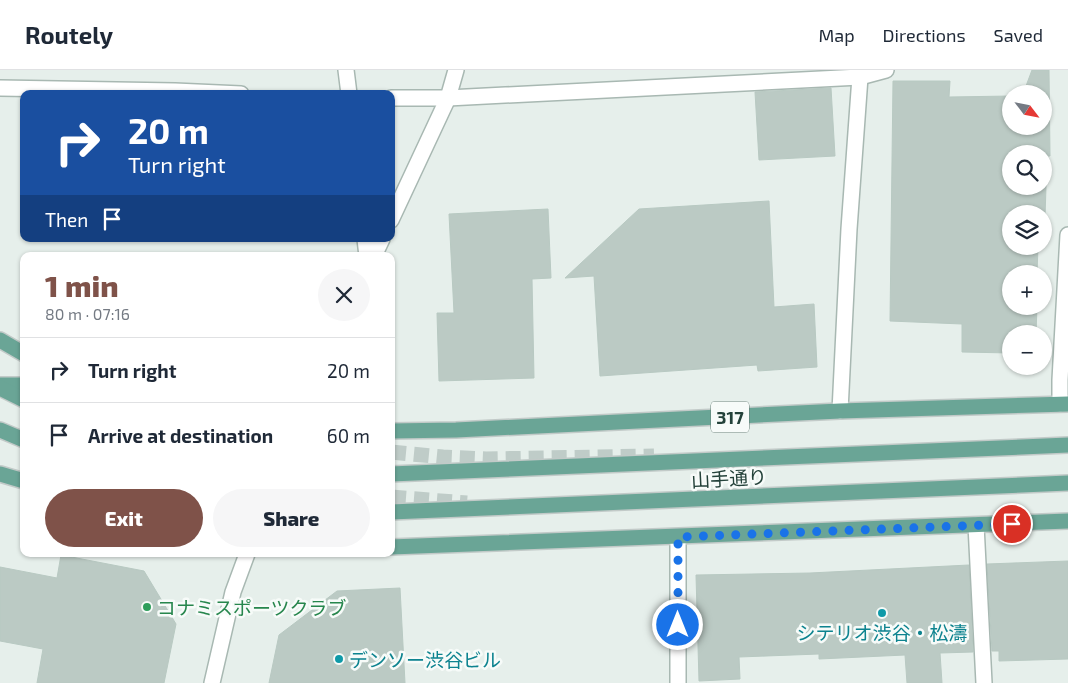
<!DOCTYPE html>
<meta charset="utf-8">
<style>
:root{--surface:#fff;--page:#f6f6f7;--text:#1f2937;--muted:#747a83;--line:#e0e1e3;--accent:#7f5249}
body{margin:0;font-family:"Exo 2","Noto Sans JP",sans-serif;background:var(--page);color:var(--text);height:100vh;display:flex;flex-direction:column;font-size:19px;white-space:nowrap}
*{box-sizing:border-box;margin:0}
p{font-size:16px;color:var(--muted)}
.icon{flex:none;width:28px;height:28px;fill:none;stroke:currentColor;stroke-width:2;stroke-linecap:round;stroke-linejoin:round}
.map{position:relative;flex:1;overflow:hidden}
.side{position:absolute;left:20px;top:182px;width:375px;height:305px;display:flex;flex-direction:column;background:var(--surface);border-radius:10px;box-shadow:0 1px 4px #0004}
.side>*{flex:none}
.guide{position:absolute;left:20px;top:20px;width:375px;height:152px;border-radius:10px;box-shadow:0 1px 4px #0004;background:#1a4fa0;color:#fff;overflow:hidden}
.needle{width:32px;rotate:122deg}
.fabs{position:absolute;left:1002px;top:15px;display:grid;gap:10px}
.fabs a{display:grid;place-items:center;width:50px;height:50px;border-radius:50%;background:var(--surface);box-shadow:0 1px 4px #0004;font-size:25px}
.pin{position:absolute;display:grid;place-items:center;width:42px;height:42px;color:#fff;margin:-21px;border:2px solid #fff;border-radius:50%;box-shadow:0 1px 5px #0007}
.me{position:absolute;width:55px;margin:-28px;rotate:0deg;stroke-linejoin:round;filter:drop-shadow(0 0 4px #0008)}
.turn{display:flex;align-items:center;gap:18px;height:105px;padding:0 25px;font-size:22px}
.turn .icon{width:65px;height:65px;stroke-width:2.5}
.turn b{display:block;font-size:35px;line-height:42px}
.then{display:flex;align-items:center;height:48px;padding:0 25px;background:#0003;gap:10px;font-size:19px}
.round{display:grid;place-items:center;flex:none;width:52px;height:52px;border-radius:26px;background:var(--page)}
.overview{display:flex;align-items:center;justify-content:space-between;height:85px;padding:0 25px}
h1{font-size:30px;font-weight:800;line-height:38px;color:var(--accent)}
.action{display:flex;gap:10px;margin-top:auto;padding:10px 25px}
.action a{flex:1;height:58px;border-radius:30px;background:var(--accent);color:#fff;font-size:20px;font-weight:800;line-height:58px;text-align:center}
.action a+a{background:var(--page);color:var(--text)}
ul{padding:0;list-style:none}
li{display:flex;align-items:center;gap:15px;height:65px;padding:0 25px;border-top:1px solid var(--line)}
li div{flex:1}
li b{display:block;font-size:19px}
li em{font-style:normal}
header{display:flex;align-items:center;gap:30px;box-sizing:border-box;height:70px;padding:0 25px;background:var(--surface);border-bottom:1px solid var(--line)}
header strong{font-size:24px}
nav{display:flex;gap:28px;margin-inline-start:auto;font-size:18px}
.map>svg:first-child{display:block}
.building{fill:#bbcac4;stroke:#b8c9c2;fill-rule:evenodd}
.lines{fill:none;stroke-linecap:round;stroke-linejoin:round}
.motorway-tunnel{stroke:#bfccc8;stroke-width:15;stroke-dasharray:15 8;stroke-linecap:butt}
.service-casing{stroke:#a8b8b2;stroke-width:18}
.minor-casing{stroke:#a8b8b2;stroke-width:18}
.tertiary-casing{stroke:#a8b8b2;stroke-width:18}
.primary-casing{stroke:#c2cac8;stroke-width:18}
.service{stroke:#fff;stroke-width:15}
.minor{stroke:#fff;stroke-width:15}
.tertiary{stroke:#fff;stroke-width:15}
.primary{stroke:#6aa596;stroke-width:15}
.route{stroke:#1a73e8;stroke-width:9;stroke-dasharray:0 16.2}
.leisure-dot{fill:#2e9e5b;stroke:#f7fbf9;stroke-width:2}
.culture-dot{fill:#0f9aa8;stroke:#f7fbf9;stroke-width:2}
.labels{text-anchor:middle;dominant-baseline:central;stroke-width:5;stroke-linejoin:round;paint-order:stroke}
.shield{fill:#f7fbf9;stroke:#637a73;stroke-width:1}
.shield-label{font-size:18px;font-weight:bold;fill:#24423a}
.street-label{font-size:19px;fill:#24423a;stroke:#f7fbf9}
.leisure-label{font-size:19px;fill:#27864d;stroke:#f7fbf9;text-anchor:start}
.culture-label{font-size:19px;fill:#0d838f;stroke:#f7fbf9}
</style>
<header>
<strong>Routely</strong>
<nav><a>Map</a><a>Directions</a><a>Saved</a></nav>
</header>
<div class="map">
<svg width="1068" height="613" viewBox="0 0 1068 613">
<rect width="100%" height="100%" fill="#e6efeb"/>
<g class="building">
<path d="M1032,0H1049L1050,86H1047L1045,147L1044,144H1011V176H1038L1037,204H1011V236H1037L1036,264H1011V283L962,282V254L890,251L893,11H950L949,27L1011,26V56H1044V24H1023ZM1011,84H1044V116H1011Z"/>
<path d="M831,18L835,86L759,90L755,22Z"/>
<path d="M769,131L774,237L814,234L817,297L758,301L757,295L600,306L594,206L565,208L639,139Z"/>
<path d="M548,139L551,208L532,209L534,308L439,311L437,243H454L449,144Z"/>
<path d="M61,485L144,501L176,554L164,613H37L43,579L0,571V497L57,508Z"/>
<path d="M1068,491V589L999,591V581H992L987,494Z"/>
<path d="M969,495L973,582L940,583L942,613H907L905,585L819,589V584L739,587L740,609L699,611L696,505L810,503Z"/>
<path d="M400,518L405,613H269L279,565L337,521Z"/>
</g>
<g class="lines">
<g class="motorway-tunnel">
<path d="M391,382L443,387L486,389L654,386"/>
<path d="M391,427L467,433"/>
</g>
<g class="service-casing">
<path id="service" d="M1060,334V310L1068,165"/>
</g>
<g class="minor-casing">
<g id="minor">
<path d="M346,0L349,24"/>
<path d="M0,18L175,21L241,24"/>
<path d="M391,28H448L860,7L886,0"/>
<path d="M391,150L448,28L456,0"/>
<path d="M365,169L367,186"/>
<path d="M374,186L382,169"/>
<path d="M840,341L849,159L860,7"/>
<path d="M976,455L984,613"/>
<path d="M678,467V613"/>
</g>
</g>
<g class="tertiary-casing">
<path id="tertiary" d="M212,613L233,522L247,484"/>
</g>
<g class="primary-casing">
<g id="primary">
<path d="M0,270L24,284"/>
<path d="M0,315H24"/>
<path d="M0,318L24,330"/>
<path d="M0,360L24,370"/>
<path d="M391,361L456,360L840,341L1068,334"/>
<path d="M0,404L24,411"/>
<path d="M391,404L1068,375"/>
<path d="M391,442L1068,413"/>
<path d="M391,477L1068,451"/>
</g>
</g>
<use href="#service" class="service"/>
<use href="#minor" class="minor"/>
<use href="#tertiary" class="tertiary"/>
<use href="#primary" class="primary"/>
</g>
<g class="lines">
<path class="route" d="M678,555V467L1012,454"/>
</g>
<circle class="leisure-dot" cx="147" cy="537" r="5"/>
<g class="culture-dot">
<circle cx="882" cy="543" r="5"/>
<circle cx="339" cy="589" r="5"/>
</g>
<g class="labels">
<rect class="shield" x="711" y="331.5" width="38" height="31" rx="4"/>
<g class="shield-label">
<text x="730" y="347">317</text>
</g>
<g class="street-label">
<text transform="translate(729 408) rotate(-3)">山手通り</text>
</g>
<g class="leisure-label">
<text x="157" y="537">コナミスポーツクラブ</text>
</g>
<g class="culture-label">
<text x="882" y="562">シテリオ渋谷・松濤</text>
<text x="349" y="589" text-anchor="start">デンソー渋谷ビル</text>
</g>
</g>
</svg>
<div class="fabs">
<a><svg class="needle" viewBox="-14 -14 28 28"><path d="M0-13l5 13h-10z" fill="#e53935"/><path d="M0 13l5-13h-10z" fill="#747a83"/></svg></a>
<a><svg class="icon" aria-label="search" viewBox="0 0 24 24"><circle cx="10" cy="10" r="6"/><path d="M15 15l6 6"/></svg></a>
<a><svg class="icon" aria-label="layers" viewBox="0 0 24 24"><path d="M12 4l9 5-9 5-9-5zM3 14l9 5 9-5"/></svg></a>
<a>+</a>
<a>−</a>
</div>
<div class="pin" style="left:1012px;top:454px;background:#d93025"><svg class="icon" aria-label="arrive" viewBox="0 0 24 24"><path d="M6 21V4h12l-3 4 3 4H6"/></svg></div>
<svg class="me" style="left:678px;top:555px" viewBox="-20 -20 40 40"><circle r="17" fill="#1a73e8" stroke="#fff" stroke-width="3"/><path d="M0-11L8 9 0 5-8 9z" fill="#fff"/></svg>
<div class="guide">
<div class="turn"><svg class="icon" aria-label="right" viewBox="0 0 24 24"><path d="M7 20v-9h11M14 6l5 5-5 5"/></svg><div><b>20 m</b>Turn right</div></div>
<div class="then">Then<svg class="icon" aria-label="arrive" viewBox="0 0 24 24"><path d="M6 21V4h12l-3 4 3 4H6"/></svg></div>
</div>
<section class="side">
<div class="overview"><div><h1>1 min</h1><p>80 m · 07:16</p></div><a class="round"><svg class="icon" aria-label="close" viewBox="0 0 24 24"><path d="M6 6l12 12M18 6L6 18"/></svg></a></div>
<ul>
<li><svg class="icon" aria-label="right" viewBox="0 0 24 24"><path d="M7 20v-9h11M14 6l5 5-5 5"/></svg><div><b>Turn right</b></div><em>20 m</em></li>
<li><svg class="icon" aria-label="arrive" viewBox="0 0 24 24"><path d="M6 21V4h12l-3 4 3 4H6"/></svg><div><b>Arrive at destination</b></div><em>60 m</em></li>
</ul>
<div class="action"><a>Exit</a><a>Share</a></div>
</section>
</div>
